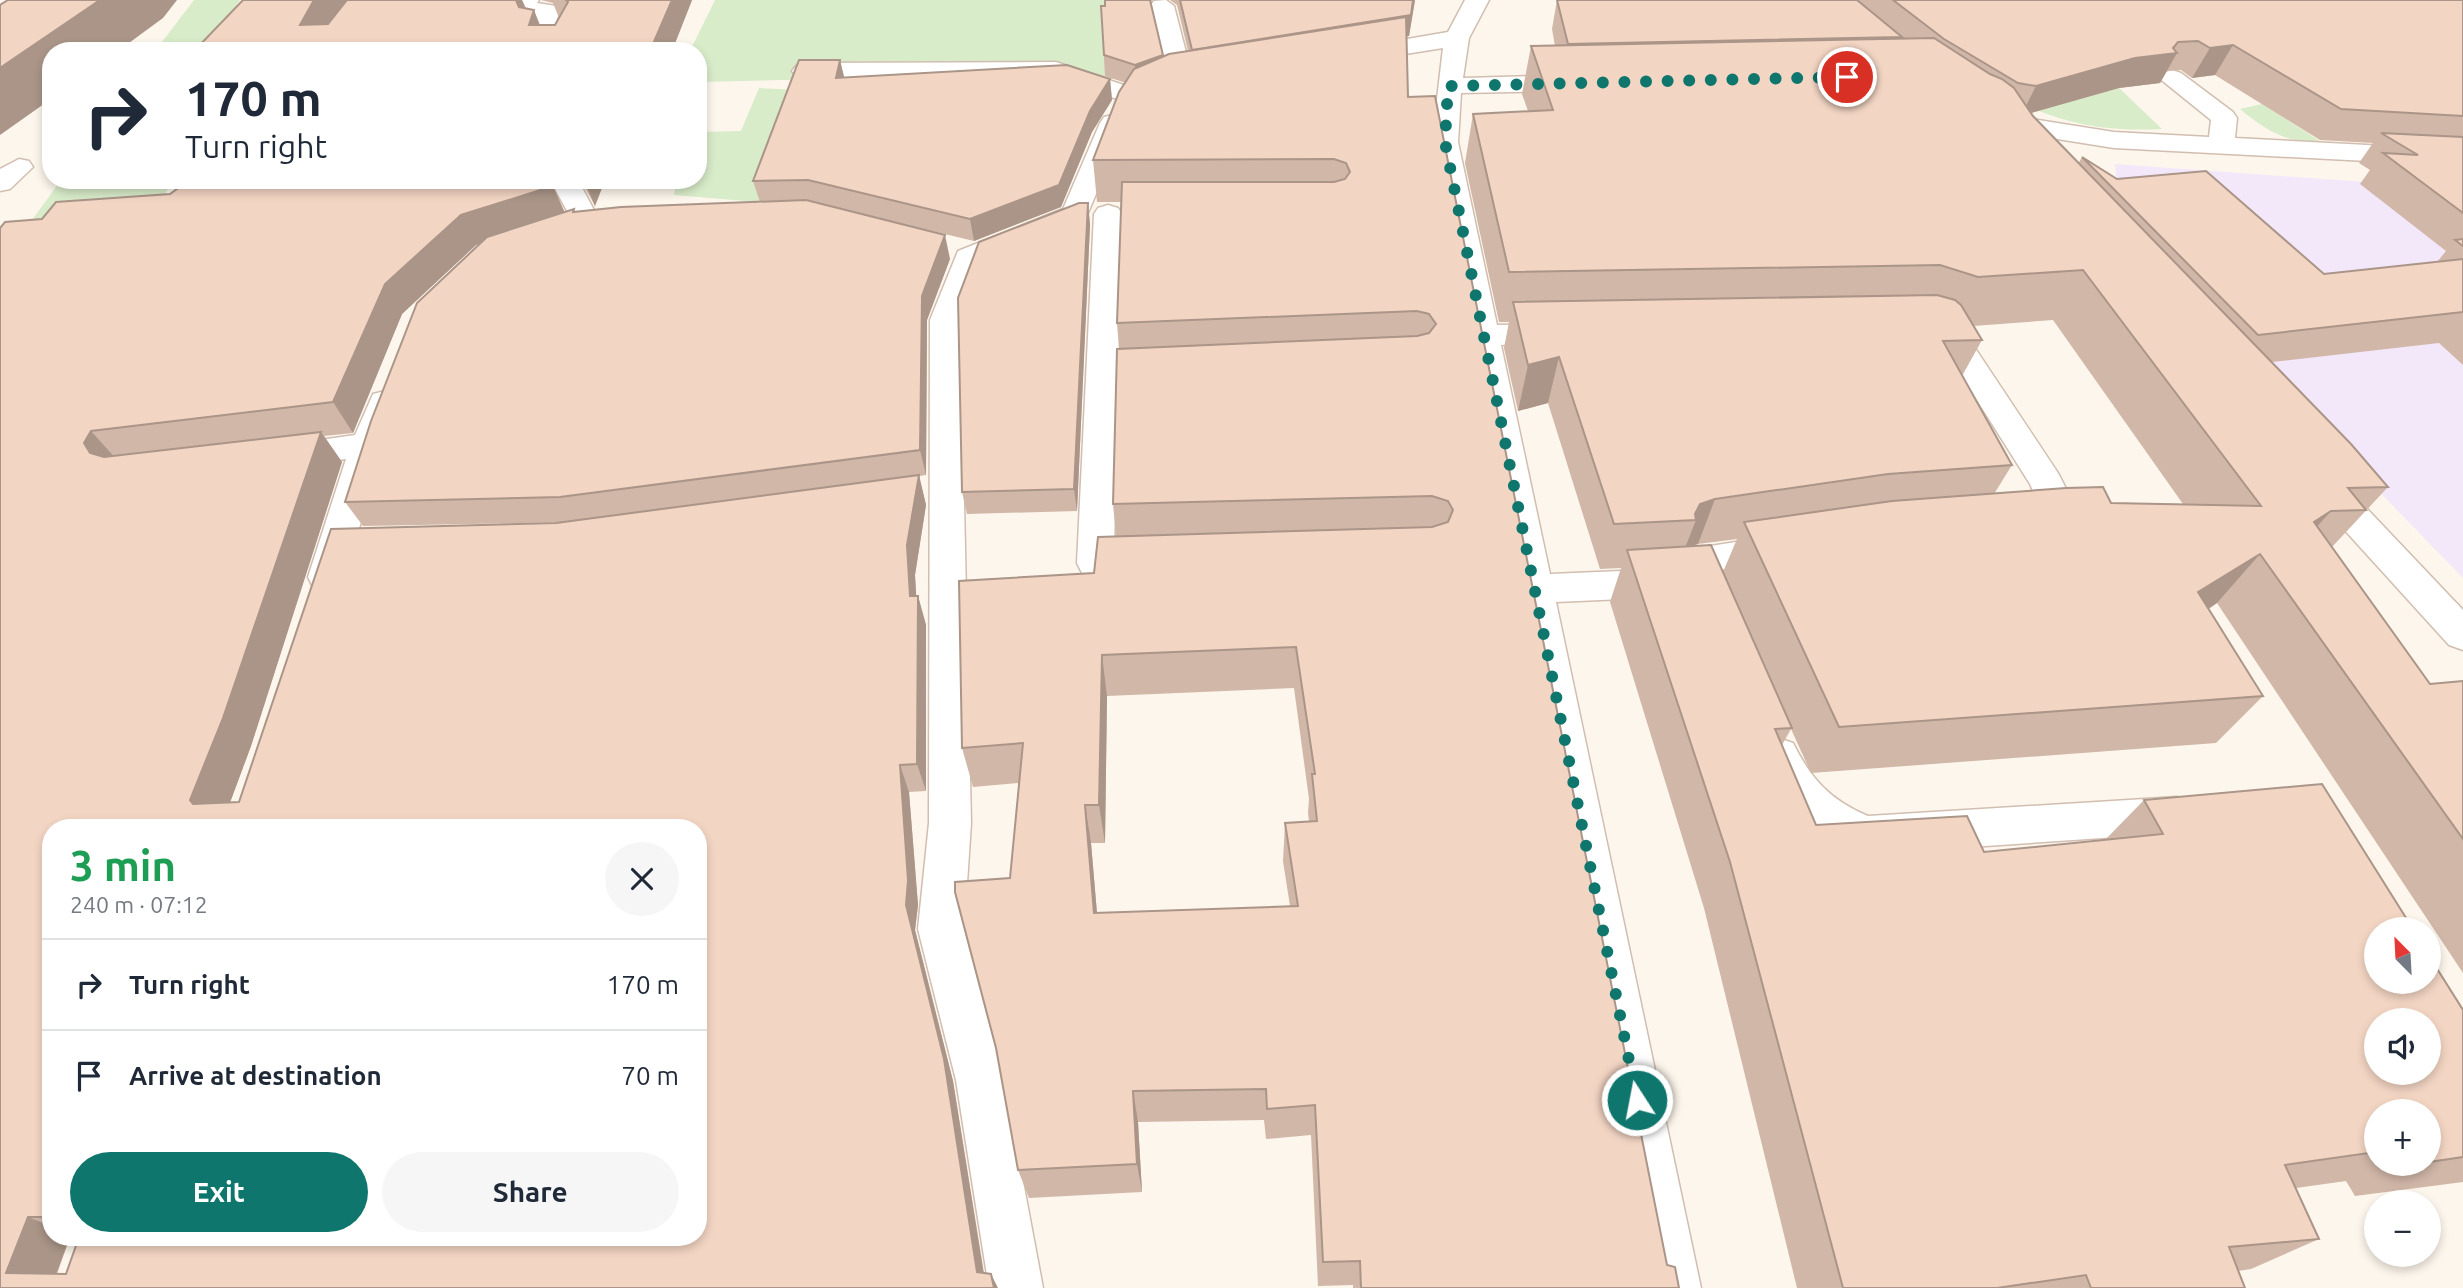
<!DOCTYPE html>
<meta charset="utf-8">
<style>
:root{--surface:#fff;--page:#f6f6f7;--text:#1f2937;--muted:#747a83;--line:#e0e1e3;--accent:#0f766e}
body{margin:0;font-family:Ubuntu,sans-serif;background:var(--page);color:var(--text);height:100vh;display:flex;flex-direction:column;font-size:26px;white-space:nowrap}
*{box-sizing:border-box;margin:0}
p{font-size:23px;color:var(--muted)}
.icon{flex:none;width:38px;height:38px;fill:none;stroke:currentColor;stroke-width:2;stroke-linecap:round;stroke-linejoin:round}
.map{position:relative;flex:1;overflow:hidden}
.details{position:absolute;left:42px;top:819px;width:665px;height:427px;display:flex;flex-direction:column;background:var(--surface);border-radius:28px;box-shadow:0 4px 10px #0003}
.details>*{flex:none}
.top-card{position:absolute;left:42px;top:42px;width:665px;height:147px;border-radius:28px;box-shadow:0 4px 10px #0003;background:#fff;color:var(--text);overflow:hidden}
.needle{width:46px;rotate:336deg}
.fabs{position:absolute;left:2364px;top:917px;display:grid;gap:14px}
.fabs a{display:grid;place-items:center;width:77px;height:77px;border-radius:50%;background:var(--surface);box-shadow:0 4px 10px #0003;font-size:35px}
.pin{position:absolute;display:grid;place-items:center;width:60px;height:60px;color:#fff;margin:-30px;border:4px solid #fff;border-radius:50%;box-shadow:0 2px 7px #0007}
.me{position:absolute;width:77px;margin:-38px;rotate:349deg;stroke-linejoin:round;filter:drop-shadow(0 0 5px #0008)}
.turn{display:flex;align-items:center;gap:24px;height:147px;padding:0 28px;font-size:32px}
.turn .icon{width:91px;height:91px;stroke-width:2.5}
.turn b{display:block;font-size:49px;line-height:60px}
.round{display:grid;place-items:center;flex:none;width:74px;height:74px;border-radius:37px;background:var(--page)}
.overview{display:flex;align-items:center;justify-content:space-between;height:119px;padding:0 28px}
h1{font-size:42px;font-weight:700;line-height:52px;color:#1e9e55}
.action{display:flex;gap:14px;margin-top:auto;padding:14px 28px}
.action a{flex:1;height:80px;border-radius:42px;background:var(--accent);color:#fff;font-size:28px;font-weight:700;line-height:80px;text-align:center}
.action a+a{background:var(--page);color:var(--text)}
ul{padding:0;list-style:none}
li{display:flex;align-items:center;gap:21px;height:91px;padding:0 28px;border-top:2px solid var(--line)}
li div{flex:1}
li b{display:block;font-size:26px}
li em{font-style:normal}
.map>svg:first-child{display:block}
.education{fill:#f3e8fa}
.green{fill:#d8ecc9}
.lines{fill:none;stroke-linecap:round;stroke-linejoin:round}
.minor-casing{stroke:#d1beb0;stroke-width:3}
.minor{fill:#fff;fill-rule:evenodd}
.wall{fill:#d1b7a8;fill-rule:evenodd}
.shaded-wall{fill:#aa9588}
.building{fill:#f3d5c3;stroke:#aa9588;stroke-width:2;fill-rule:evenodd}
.route{stroke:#0f766e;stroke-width:12;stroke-dasharray:0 21.6}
</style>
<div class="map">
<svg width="2463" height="1288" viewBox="0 0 2463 1288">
<rect width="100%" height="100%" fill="#fdf6ec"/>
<path class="education" d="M2115,164L2463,189V578L2120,225Z"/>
<g class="green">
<path d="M194,0H240L235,7L353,2L246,51H155Z"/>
<path d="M715,0H1145L1152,77L1110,79L1031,74L698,82V51H690Z"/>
<path d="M2114,83L2162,129C2097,132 2065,123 2006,98Z"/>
<path d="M759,88L801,90L902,196L892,225L781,204L674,195L677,180H698V132L741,131Z"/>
<path d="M2262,104L2323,143C2289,144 2266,131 2240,109Z"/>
<path d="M61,180H175L146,219L22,234Z"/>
</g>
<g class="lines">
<g class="minor-casing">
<g id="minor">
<path d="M515,0H539L537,3L556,6L560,11L556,22L573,24L576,29L566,51H542L549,36L533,34L530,29L534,18L515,15L511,10Z"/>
<path d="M1166,0L1174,6L1194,83L1190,88H1172L1168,83L1150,6L1154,1Z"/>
<path d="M1465,0H1489L1469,38L1463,78L1576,75L1585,78L1589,83L1585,88L1576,91L1461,93L1458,142L1497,325L1558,324L1569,327L1574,334L1569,341L1501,345L1550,574L1668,569L1681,573L1686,583L1680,560L1685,550L1780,535L1793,539L1798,548L1793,557L1720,570L1727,593L1721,603L1708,607L1695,603L1686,583L1681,593L1668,597L1556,602L1701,1288H1647L1432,142L1443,48L1355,62L1346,60L1343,55L1346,50L1355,48L1448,32Z"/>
<path d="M1056,62L1147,93L1151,98L1147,103L1138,106L1054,78L805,79L796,76L792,71L796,66L805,63Z"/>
<path d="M2172,70L2181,73L2233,112L2237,118L2235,138L2463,150V166L2114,148L1995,129L1986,127L1982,121L1986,115L1995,113L2114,132L2209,137L2211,120L2159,78L2163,73Z"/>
<path d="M1113,115L1122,117L1126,123L1085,220L981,262L960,320L971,823L964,929L1004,1080L1043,1288H989L956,1080L918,929L929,823L930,320L958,251L1063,209L1100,123L1104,117Z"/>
<path d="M19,159L29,161L33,167L10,189L0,191V169Z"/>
<path d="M550,180H578L595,212L636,213L640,219L636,225L586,230L576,227Z"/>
<path d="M1108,205L1118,208L1122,214L1114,549L1146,548L1159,551L1164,561L1159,571C1136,578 1105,580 1082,573L1077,563L1094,214L1098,208Z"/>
<path d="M1929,322L1955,329L1973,345L2058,473L2076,508C2063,530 2044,539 2019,532L2014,523L2019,514L2039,505L2030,484L1951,359L1933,343L1918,339L1913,332L1918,325Z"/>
<path d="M385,391L397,394L401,402L379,453L381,457L344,577L339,587L326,591L313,587L308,577L346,459L283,467L271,463L266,455L271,447L355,435L373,394Z"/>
<path d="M2322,471L2334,474L2463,610V650L2449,645L2310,492L2305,483L2310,474Z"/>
<path d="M1778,738L1793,743C1811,779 1830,800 1868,816L2177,797L2192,802L2198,815L2192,828L2177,833L1866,854C1806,832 1784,813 1757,755L1763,743Z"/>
</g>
</g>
<use href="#minor" class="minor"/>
</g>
<g class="wall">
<path d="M243,0H522L526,8L540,25H555L559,18L553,3L541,0H692L672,51H194Z"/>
<path d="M1105,0H1153L1150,3L1163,57L1188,51L1177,5L1170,0H1415L1409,36H1406L1408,97L1667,1265L1679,1288H1353V1285L1318,1286L1311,1135L1266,1139L1264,1120L1138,1122L1142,1192L1029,1198L1018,1170L1010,878L1019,783L973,787L962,748L1094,573L1116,536L1113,504L1119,349L1117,323L1121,202H1097L1093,160L1126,83L1105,76L1101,6H1105ZM1294,688L1309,799L1308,813L1309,821L1285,823L1283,861L1290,906L1097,913L1091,843H1105L1107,696Z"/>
<path d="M1557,0H2463V365L2439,343L2272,362L2388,487L2332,547L2430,684L2463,681V973L2217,603L2209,609L2263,696L2216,743L1811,773L1791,729L1782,745L1816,825L1984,852L2105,840L2144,800L2463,1010V1182L2355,1196L2346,1181L2296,1188L2319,1239L2251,1269L2238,1271L2245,1288H1797L1704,908L1610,602L1621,568L1600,569L1548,403L1518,411L1504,348L1509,322H1499L1465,163L1473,114L1528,111L1522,94L1531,46H1555L1552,29ZM2181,70L2192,78L2215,75L2320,140L2373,143L2359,163L2370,170L2360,184L2446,251L2437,262L2324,274L2117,179L2082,157L2078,164L2030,113L2119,88L2160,83L2167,71ZM2053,320L2183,504L2111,503L1994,494L2012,465L1962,376L1982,340L1973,326ZM1737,539L1723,572L1691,546L1698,544ZM2376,1111H2429V1164H2376Z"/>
<path d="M840,60L844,77L1110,79L1112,100L1092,132L1061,207L974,241L811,202L950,259L927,320L926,475L919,476L926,505L915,575L916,596H918L926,625V791L909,792L918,905L915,930L953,1081L984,1273L0,1288L42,219L170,194L565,212L574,209L575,212L760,202L753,181ZM480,244L345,502L363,526L568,522L556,523L239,802H230L251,746L342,462L324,436L353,433L402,314L476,245ZM51,828L698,1237L57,1274L70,1237H51Z"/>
<path d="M581,180H605L595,206Z"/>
<path d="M1088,203L1090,225L1077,511L967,514L962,492Z"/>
</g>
<g class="shaded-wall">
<path d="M100,0H177L163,18L118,51H51V99L0,135V68Z"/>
<path d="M314,0H354L317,51L300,25Z"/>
<path d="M516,0H522L530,20L534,10L545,38L528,28Z"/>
<path d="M672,0H692L672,51H650Z"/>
<path d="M1415,0L1409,36L1193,71L1413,0Z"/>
<path d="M2178,42L2171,54L2177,53L2160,83L2119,88L2021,116L2036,86Z"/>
<path d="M2233,45L2215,75L2192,78L2210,48Z"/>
<path d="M1163,55L1164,76L1136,86L1135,65Z"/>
<path d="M840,60L845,81L836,78Z"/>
<path d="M1110,79L1112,100L1092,132L1061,207L974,241L970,219L1090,111Z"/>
<path d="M584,180H605L595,206Z"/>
<path d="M553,186L566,215L476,245L402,314L353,433L333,402L385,284L461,215Z"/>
<path d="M1088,203L1090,225L1077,511L1074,489Z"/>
<path d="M945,235L950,259L927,320L926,475L920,450L922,296Z"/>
<path d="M1559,357L1548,403L1518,411L1528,365Z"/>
<path d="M91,431L118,461L90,453L84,443Z"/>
<path d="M321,432L342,462L251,746L221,827L193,804L190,800Z"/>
<path d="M919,475L926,505L915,575L918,625L910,596L907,545Z"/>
<path d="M1715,499L1698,544L1685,548L1696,520L1692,521L1700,504Z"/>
<path d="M2331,511L2286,561L2314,522Z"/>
<path d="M2260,554L2217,603L2157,641L2198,592Z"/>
<path d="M918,596L926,625V791L917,764Z"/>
<path d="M1102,655L1107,696L1105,843L1099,805Z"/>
<path d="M900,765L909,792L918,905L915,930L953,1081L986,1288L977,1272L906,905Z"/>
<path d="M1085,805L1091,843L1100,949L1094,913Z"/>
<path d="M1133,1091L1138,1122L1142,1192L1137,1164Z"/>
<path d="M28,1217L51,1226V1237H70L51,1288L6,1273Z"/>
<path d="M991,1274L998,1288H994Z"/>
</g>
<g class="building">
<path d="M8,0H100L0,68V5Z"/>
<path d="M243,0H314L300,25L328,24L347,0H516L519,7L534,10L529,25H555L568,2L566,0H672L650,51H194Z"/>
<path d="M1105,0H1150L1163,55L1135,65L1104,55L1101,6H1105Z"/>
<path d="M1180,0H1413L1411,15L1192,50Z"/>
<path d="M1557,0H1857L1902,37L1568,44Z"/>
<path d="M1893,0H2463V116L2341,109L2233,45L2210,48L2198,41L2178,42L2173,48L2177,53L2135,58L2036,86L2018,83L1944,39Z"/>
<path d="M1406,17L1408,97L1435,96L1667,1265L1675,1267L1679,1288H1361L1360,1261L1323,1262L1315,1105L1267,1109L1266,1089L1133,1091L1137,1164L1018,1170L996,1048L955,892V882L1010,878L1023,743L962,748L959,581L1094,573L1098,537L1432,527L1448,522L1453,510L1448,501L1432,496L1113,504L1117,349L1417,336L1429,333L1436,324L1429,314L1417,311L1117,323L1122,182H1334L1345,179L1350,172L1346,163L1334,159L1093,160L1119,92L1134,69L1169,54ZM1296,647L1315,774H1312L1317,821L1285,823L1298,906L1094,913L1085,805H1099L1102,655Z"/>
<path d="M1934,38L1990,74L2002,79L2014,88L2033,116L2351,444L2388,487L2348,488L2366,510L2331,511L2314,522L2430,684L2463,681V839L2260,554L2198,592L2263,696L1839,727L1744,522L1892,501L2066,488L2103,487L2111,503L2261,506L2083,270L1978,277L1940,265L1509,272L1473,114L1553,110L1531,46Z"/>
<path d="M799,60H840L836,78L1067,65L1110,79L1090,111L1059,185L970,219L808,180L753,181Z"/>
<path d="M2381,133L2463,137V213L2383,153L2418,155Z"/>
<path d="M2082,157L2117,179L2206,171L2324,274L2463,259V312L2258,335Z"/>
<path d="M189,180H550L553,186L461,215L385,284L333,402L91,431L84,443L90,453L104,457L321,432L223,718L190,800L193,804L239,802L331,529L556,523L919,475L907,545L910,596H918L917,764L900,765L908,880L906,905L944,1059L977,1272L991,1274L994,1288H0V228L5,222L42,219L56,202L170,194ZM51,828H698V1237H79L66,1274L6,1273L28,1217H51Z"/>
<path d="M806,200L945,235L922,296L920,450L560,497L345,502L371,421L417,303L487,237L574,209L573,212L621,207Z"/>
<path d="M1079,203H1088L1074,489L962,492L958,298L979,242Z"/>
<path d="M2463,239V246L2455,240Z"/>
<path d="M1937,295L1955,300L1961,305L1982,340L1943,341L2012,465L1888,474L1715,499L1700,504L1695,514L1696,520L1614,524L1559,357L1528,365L1513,302Z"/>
<path d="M1711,545L1792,728L1775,729L1816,825L1967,816L1984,852L2163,834L2144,800L2322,784L2413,929H2376V982H2429V956L2463,1010V1157L2429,1162V1111H2376V1152L2285,1165L2319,1239L2229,1247L2245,1288H2091L2086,1275L1997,1288H1843L1730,862L1627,550ZM2376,1020H2429V1073H2376Z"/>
</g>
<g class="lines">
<path class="route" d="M1637,1100L1445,142L1448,86L1847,77"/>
</g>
</svg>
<div class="fabs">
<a><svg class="needle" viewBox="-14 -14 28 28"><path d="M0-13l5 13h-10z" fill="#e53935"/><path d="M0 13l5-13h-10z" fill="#747a83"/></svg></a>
<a><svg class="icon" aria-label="sound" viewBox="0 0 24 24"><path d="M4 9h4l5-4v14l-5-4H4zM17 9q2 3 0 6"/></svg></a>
<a>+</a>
<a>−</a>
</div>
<div class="pin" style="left:1847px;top:77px;background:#d93025"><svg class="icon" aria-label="arrive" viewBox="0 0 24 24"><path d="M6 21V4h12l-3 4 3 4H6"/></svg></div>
<svg class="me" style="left:1637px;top:1100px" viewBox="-20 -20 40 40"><circle r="17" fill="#0f766e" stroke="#fff" stroke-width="3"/><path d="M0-11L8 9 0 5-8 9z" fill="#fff"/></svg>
<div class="top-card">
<div class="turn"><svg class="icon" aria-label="right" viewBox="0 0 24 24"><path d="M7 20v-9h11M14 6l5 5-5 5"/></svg><div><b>170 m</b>Turn right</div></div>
</div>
<section class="details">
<div class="overview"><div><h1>3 min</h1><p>240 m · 07:12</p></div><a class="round"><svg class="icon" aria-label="close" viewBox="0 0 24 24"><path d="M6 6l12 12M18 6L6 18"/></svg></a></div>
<ul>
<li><svg class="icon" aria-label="right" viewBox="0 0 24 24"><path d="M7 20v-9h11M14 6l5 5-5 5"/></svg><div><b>Turn right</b></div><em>170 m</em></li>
<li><svg class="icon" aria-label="arrive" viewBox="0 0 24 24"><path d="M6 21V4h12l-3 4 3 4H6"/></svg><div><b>Arrive at destination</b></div><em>70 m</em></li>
</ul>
<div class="action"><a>Exit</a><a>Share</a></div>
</section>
</div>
